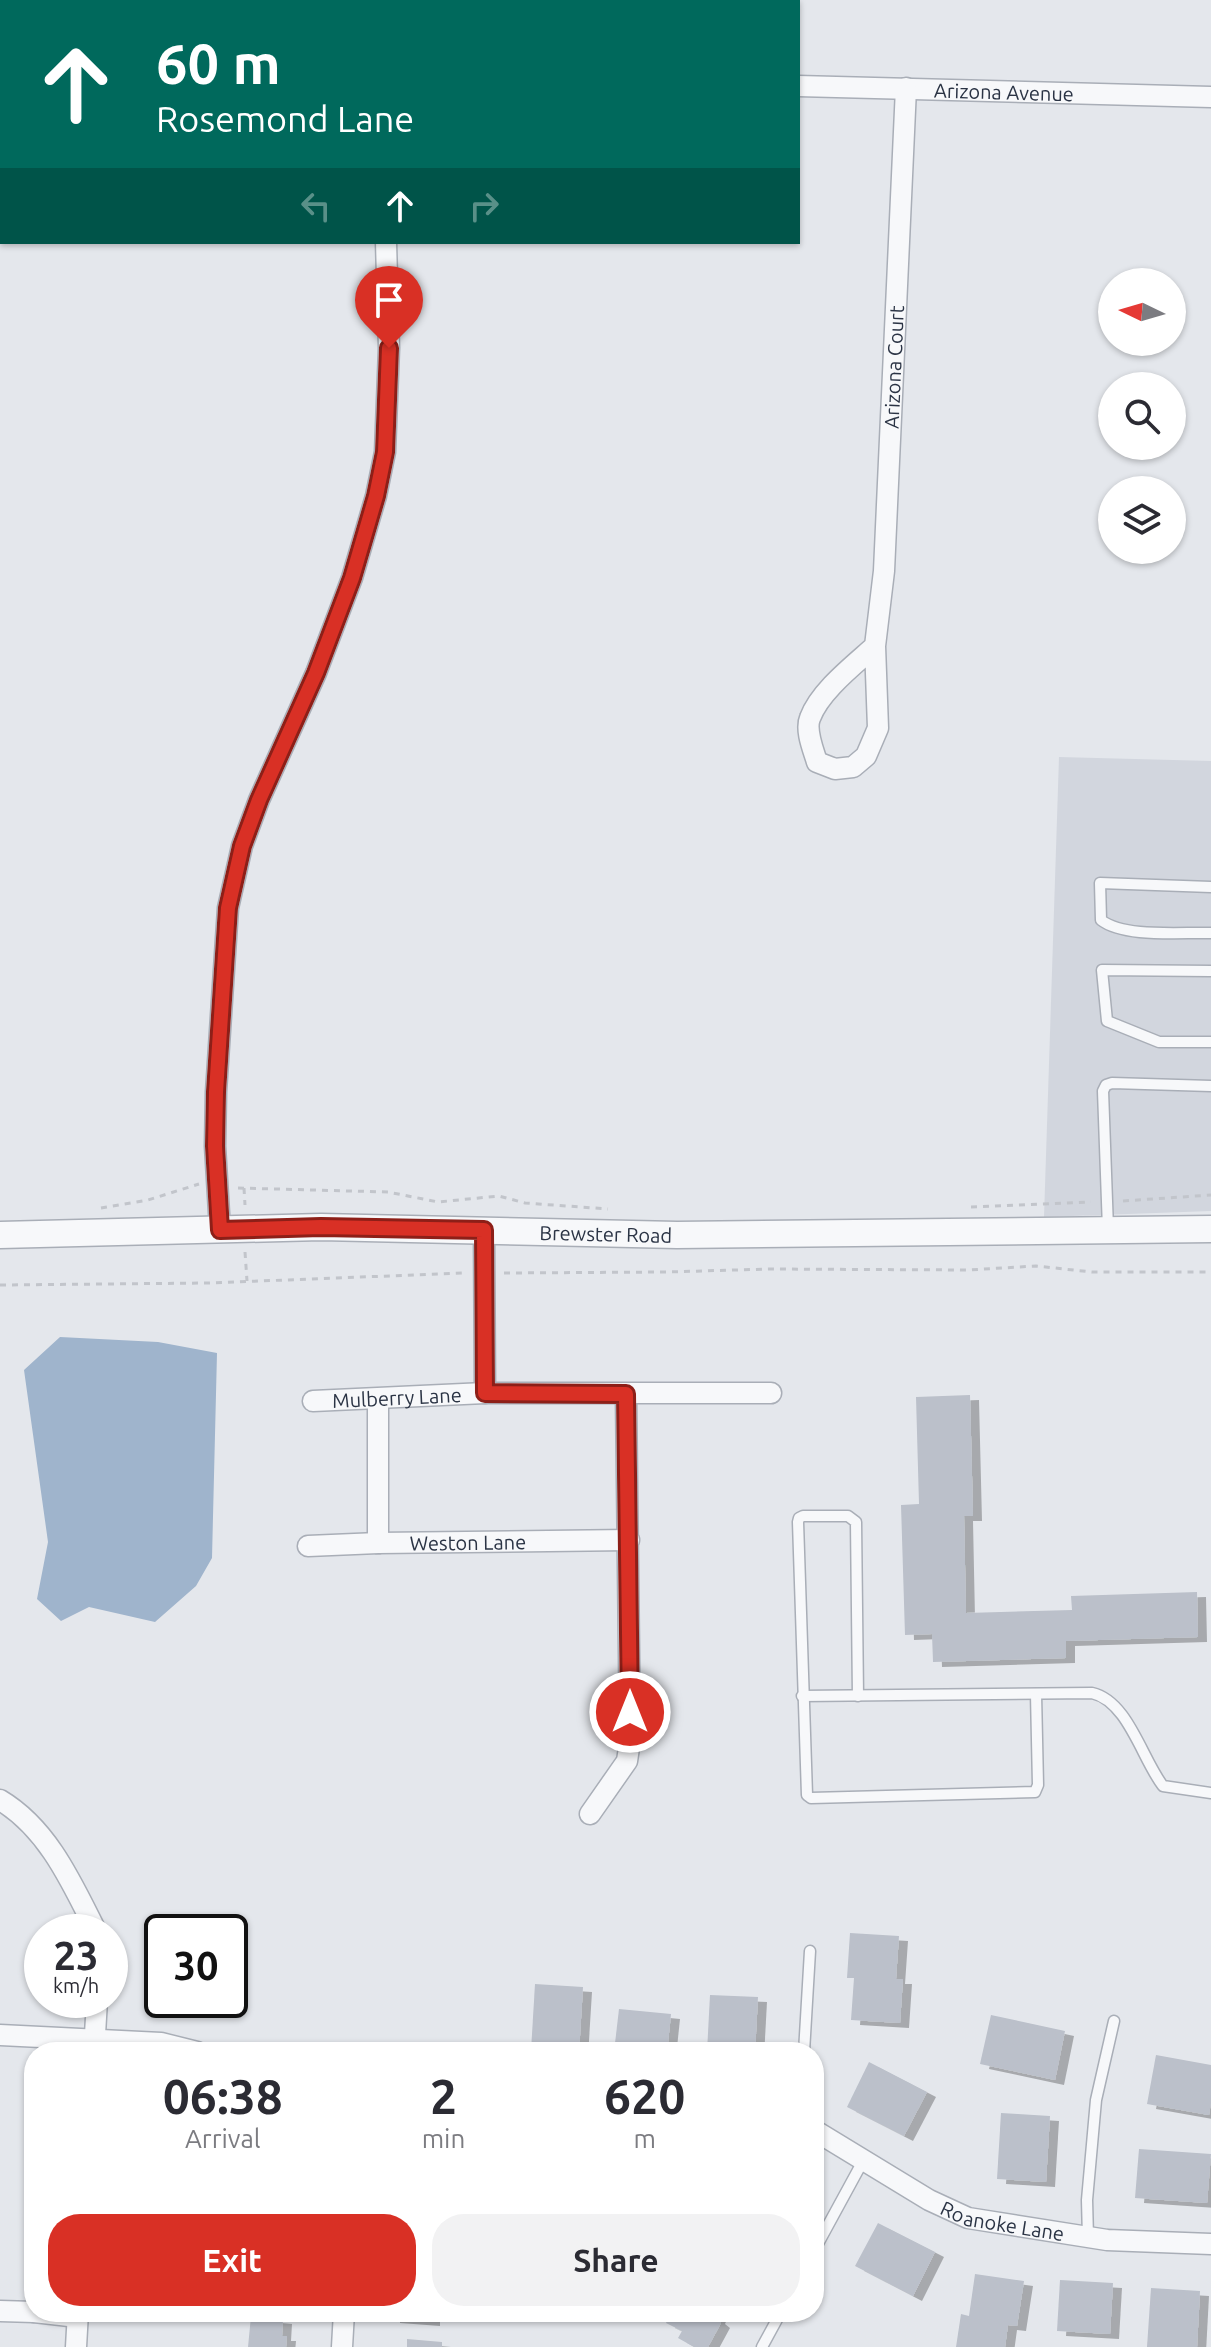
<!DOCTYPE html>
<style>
:root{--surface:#fff;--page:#f2f2f3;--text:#2b2b33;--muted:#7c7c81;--accent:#d93025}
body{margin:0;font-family:Ubuntu,sans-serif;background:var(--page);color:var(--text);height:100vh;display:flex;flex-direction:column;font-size:30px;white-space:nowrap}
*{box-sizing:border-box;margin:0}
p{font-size:26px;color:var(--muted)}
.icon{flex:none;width:44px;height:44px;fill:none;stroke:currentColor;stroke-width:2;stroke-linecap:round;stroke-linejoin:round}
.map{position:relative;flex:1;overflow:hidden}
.panel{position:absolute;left:24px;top:2042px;width:800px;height:280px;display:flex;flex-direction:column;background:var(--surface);border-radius:32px;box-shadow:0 2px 6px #0004}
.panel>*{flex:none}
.guide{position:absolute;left:0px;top:0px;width:800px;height:244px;box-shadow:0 2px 6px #0004;background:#00695c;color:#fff;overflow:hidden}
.needle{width:52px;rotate:275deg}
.tools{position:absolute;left:1098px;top:268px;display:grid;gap:16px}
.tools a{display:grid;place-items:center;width:88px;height:88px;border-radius:50%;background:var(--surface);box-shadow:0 2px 6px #0004;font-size:40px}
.speed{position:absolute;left:24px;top:1914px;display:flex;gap:16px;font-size:40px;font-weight:700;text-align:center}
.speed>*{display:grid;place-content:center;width:104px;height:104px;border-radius:50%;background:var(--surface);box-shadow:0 2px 6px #0004;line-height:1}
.speed small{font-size:20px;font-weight:400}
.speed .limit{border:4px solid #111;border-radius:12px;background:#fff;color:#111}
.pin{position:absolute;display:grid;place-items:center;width:68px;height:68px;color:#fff;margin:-82px -34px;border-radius:50% 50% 50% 0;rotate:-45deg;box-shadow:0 0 8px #0007}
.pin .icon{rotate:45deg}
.me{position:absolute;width:88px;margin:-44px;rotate:0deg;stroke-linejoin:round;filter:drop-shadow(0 0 6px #0008)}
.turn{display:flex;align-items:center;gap:28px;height:168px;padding:0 24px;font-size:36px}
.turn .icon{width:104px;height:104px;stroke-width:2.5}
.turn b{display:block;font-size:56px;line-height:68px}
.lanes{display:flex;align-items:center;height:76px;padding:0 24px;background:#0003;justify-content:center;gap:40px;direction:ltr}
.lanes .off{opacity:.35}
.eta{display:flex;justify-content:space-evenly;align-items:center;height:136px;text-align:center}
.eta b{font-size:48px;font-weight:700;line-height:56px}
.button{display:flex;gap:16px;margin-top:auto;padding:16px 24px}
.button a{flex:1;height:92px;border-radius:32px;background:var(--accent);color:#fff;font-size:32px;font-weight:700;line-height:92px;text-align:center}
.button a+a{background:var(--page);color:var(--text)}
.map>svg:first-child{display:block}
.built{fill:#d2d6de}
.water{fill:#9fb4cc}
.building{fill:#bbc0ca;filter:url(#shadow)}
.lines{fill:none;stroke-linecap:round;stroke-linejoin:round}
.service-casing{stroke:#a9aeb7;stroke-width:13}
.minor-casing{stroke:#a9aeb7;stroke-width:23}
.tertiary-casing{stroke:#a9aeb7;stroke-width:29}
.path{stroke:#c2c5cb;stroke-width:3;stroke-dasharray:6 6;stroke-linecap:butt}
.service{stroke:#f7f8fa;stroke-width:10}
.minor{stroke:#f7f8fa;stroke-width:20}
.tertiary{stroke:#f7f8fa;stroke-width:26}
.route-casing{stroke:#8d1f18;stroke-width:20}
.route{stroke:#d93025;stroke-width:14}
.labels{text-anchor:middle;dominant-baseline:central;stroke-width:6;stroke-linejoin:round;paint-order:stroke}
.street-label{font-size:20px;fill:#2b3445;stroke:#f4f6f9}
</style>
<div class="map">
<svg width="1211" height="2347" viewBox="0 0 1211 2347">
<defs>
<filter id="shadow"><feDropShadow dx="9" dy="5" stdDeviation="0" flood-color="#0004"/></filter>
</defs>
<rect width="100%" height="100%" fill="#e4e7ec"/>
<path class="built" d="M1059,757L1211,761V1211L1044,1217Z"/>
<path class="water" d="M60,1337L158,1342L217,1353L212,1558L196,1586L155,1622L89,1607L61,1621L37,1599L48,1542L24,1370Z"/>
<g class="building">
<path d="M970,1395L973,1516H964L966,1613L1072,1610L1071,1596L1197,1592L1198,1637L1066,1641V1658L933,1662L932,1634L905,1635L901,1505L919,1504L916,1397Z"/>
<path d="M850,1933L899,1936L896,1979H903L900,2023L851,2020L854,1978H847Z"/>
<path d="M535,1984L583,1987L579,2052L531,2051Z"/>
<path d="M710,1995L758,1997L755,2052H707Z"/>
<path d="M619,2009L671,2014L667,2052H614Z"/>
<path d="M991,2015L1065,2031L1055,2080L980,2064Z"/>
<path d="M1156,2055L1211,2065V2102L1209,2115L1147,2104Z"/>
<path d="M869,2062L927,2092L904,2136L847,2107Z"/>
<path d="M1001,2113L1050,2116L1046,2182L997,2179Z"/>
<path d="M1139,2149L1211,2154L1207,2203L1135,2198Z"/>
<path d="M878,2223L935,2252L913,2296L855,2266Z"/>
<path d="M975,2274L1024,2281L1017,2326L1008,2325L1005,2347H956L961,2314L969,2316Z"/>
<path d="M1060,2280L1113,2283L1110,2334L1057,2331Z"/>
<path d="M1151,2288L1200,2291L1197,2347H1147Z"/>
<path d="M391,2312H431V2321L391,2318Z"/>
<path d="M671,2312H719L716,2319L721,2323L708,2347H694L678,2338L682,2331L666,2323Z"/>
<path d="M251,2316L283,2319L282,2336H287L286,2347H248Z"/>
<path d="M407,2339L442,2342V2347H407Z"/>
</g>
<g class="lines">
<g class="service-casing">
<g id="service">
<path d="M1211,887L1100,883L1101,920C1124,938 1181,932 1211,933"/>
<path d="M1211,971L1102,970L1107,1021L1159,1042H1211"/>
<path d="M1108,1229L1103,1091L1106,1085L1112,1083L1211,1086"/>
<path d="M802,1696L1092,1693C1128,1701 1142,1759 1163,1786L1211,1793"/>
<path d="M858,1696L856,1522L848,1516H803L799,1518L798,1522L807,1795L811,1798L1035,1792L1038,1785L1036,1694"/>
<path d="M804,2052L810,1951"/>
<path d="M1088,2238L1087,2200L1096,2100L1114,2021"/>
<path d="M814,2251L863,2161"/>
<path d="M762,2347L781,2312"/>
</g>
</g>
<g class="minor-casing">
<g id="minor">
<path id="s1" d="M798,86L1211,97"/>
<path d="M0,138H2"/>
<path id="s2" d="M875,646C854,665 820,691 810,718C805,730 813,749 817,762L835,769L853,767L866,756L878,728L875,646L884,571L906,88"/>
<path d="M220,1230L215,1146L216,1092L228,908L242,846L259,800L316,673L352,578L376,496L385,452L389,348L386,242"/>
<path d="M484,1230L485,1393"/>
<path d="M378,1399V1543"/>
<path id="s3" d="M313,1401L485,1393H771"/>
<path id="s4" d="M308,1546L378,1543L629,1540"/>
<path d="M0,1800C47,1828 71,1881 94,1927V1932"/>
<path d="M590,1814L627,1761L630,1741L626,1394"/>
<path d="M0,2035L161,2043L197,2052"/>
<path d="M94,2052L97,2000"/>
<path id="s5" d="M814,2130L929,2200L968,2218L1107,2240L1211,2244"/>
<path d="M0,2311L34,2312"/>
<path d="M34,2312L78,2317"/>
<path d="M76,2347L78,2312"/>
<path d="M342,2347L344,2312"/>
</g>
</g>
<g class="tertiary-casing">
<g id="tertiary">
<path id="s6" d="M0,1235L321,1227L677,1235L1211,1229"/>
</g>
</g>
<g class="path">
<path d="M238,1188L388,1192L438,1202L499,1196L525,1203L608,1209"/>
<path d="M244,1188L245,1205"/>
<path d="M1123,1201L1211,1195"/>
<path d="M971,1207L1091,1202"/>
<path d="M101,1208L148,1200L199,1184"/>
<path d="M245,1252L247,1281"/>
<path d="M504,1273L666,1272L770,1269L968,1270L1036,1266L1092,1272H1211"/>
<path d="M0,1285L209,1283L464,1273"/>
</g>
<use href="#service" class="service"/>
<use href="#minor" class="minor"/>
<use href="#tertiary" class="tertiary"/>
</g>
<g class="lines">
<g class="route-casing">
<path id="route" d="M389,348L385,452L376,496L352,578L316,673L259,800L242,846L228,908L216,1092L215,1146L220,1230L321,1227L484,1230L485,1393L626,1394L630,1712"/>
</g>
<use href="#route" class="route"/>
</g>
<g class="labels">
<g class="street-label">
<text stroke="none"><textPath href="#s1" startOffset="206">Arizona Avenue</textPath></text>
<text stroke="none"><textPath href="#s2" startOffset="590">Arizona Court</textPath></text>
<text stroke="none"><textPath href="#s6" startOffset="606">Brewster Road</textPath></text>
<text stroke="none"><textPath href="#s3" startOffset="84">Mulberry Lane</textPath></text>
<text stroke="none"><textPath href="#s4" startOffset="160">Weston Lane</textPath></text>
<text stroke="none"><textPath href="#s5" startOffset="212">Roanoke Lane</textPath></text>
</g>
</g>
</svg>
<div class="tools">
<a><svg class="needle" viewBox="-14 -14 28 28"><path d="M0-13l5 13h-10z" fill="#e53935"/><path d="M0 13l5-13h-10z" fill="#7c7c81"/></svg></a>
<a><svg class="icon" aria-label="search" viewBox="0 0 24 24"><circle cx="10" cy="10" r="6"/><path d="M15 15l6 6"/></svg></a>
<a><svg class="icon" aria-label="layers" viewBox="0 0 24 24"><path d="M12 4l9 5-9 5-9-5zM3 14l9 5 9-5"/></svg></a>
</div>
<div class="speed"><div>23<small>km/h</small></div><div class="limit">30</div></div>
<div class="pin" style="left:389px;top:348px;background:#d93025"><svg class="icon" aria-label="arrive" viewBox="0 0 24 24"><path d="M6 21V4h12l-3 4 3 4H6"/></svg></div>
<svg class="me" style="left:630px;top:1712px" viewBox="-20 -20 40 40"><circle r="17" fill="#d93025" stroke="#fff" stroke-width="3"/><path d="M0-11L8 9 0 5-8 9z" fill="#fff"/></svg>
<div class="guide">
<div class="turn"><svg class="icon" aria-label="ahead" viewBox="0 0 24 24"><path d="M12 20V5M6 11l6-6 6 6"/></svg><div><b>60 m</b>Rosemond Lane</div></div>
<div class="lanes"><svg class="icon off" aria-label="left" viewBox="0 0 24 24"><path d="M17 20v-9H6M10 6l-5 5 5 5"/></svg><svg class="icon" aria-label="ahead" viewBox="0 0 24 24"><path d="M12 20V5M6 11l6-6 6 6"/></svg><svg class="icon off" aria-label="right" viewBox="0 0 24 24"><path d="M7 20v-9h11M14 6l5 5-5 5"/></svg></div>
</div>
<section class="panel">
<div class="eta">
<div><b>06:38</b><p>Arrival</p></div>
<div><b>2</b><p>min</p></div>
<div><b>620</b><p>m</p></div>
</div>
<div class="button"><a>Exit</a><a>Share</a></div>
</section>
</div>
